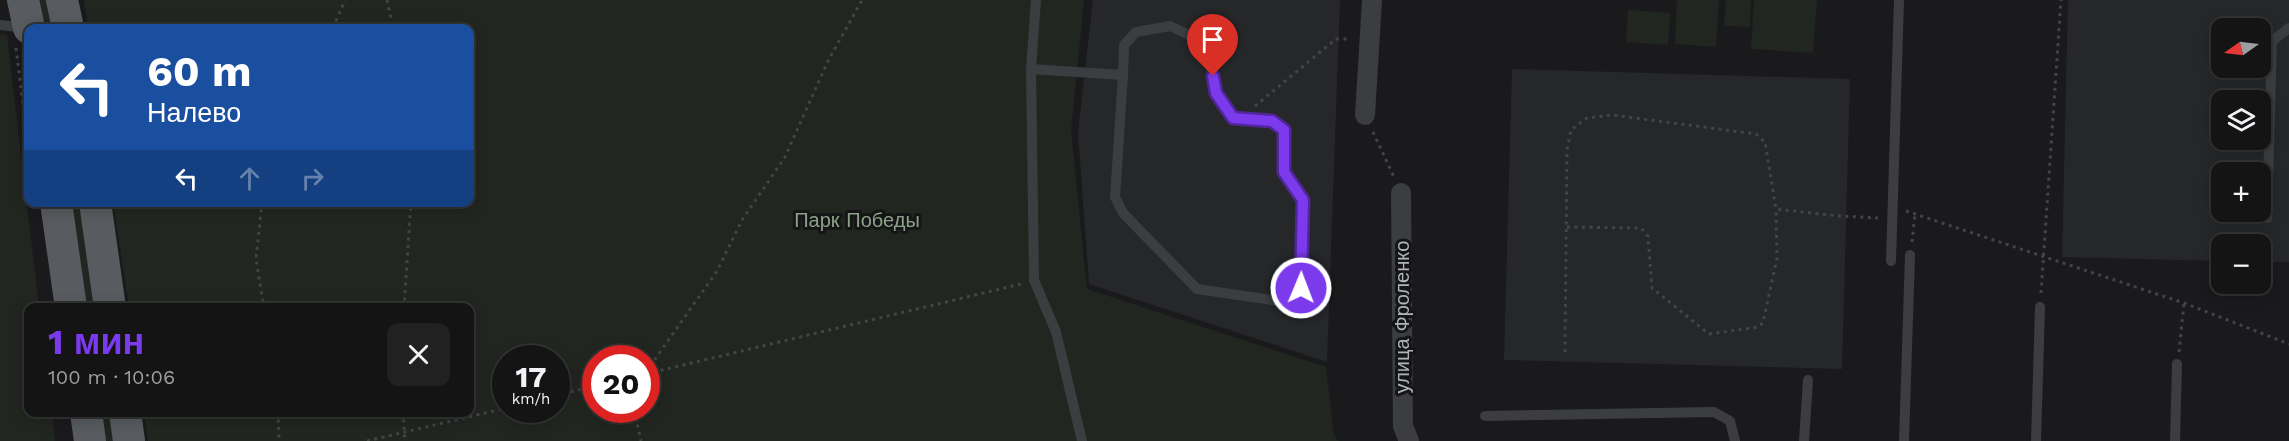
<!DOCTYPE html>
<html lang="ru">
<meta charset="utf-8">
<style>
:root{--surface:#141415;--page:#212122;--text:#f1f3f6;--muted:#9d9ea0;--line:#333334;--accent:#7c3aed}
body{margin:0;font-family:"Work Sans",sans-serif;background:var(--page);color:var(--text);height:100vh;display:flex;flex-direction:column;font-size:22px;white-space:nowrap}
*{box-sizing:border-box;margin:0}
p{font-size:20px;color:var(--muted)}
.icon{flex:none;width:33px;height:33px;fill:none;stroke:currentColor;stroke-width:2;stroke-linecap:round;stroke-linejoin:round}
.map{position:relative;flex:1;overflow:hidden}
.details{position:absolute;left:24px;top:303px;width:450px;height:114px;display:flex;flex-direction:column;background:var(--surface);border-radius:12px;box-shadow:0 3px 15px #0003,0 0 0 2px var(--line)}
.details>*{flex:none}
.guide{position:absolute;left:24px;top:24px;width:450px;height:183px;border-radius:12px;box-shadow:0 3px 15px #0003,0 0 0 2px var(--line);background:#1a4fa0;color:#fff;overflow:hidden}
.needle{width:39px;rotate:256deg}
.buttons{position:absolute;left:2211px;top:18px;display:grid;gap:12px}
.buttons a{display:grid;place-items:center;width:60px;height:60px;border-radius:12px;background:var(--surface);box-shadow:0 3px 15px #0003,0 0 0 2px var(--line);font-size:30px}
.speed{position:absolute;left:492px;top:345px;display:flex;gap:12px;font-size:30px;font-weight:700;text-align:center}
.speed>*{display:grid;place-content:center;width:78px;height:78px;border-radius:50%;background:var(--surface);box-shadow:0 3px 15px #0003,0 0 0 2px var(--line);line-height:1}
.speed small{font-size:15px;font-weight:400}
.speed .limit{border:9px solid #d22;background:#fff;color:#111}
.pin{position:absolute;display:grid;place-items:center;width:51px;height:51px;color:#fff;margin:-62px -26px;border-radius:50% 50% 50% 0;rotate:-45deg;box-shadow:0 0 6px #0007}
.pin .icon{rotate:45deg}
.me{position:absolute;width:66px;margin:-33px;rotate:1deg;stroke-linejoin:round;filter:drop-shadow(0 0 4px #0008)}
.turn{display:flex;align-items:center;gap:21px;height:126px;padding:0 24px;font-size:27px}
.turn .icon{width:78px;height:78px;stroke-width:2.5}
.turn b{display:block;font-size:42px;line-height:51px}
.lanes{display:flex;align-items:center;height:57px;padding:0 24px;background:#0003;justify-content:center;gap:30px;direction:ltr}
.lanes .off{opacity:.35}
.round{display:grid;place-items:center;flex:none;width:63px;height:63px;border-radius:12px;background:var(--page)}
.summary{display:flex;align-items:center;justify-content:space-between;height:102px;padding:0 24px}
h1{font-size:36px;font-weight:700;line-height:45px;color:var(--accent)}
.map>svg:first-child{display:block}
.built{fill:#262729;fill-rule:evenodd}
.green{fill:#212620;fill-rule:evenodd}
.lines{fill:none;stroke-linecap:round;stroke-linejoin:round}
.path{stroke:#424447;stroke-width:3;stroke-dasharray:3 4.5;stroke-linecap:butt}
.lane{stroke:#3b3d40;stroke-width:10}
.street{stroke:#3b3d40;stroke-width:20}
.primary{stroke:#585b5f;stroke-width:32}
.route-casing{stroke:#51269a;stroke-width:15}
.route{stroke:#7c3aed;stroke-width:10}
.labels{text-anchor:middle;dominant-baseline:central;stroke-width:6;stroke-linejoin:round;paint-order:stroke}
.park-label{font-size:20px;fill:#8ca288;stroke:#151517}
.street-label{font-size:20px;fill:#aeb4ba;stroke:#151517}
</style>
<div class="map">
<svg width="2289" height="441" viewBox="0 0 2289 441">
<rect width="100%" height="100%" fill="#1a1a1c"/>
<g class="built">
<path d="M1093,0H1340L1327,362L1089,284L1078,133Z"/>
<path d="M2068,0H2289V262H2261L2260,244H2222L2221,261L2062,257ZM2222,28H2260V68H2222ZM2222,100H2260V140H2222ZM2222,172H2260V212H2222Z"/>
<path d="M1512,69L1850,79L1842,369L1504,360Z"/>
</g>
<g class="green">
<path d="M37,0H47L53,28H43Z"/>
<path d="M84,0H1084L1071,131L1087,289L1326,367L1334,436L1339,441H148L144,413L470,412V308L129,307L113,203L470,202V28H88ZM506,358H556V410H506ZM596,358H646V410H596Z"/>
<path d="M1677,0H1719L1716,47L1675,44Z"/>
<path d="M1726,0H1751L1750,27L1724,26Z"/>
<path d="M1754,0H1817L1813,53L1751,49Z"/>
<path d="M1628,10L1670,13L1668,45L1626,42Z"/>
<path d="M0,34L7,35L39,307L28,308V412L52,413L55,441H0Z"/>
<path d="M71,203H81L96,307H86Z"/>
<path d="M101,413H111L115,441H105Z"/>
</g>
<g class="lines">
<g class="path">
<path d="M387,0L393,28"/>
<path d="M333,28L345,0"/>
<path d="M16,48L28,144"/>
<path d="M1255,106L1336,39H1350"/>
<path d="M1373,132L1394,177"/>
<path d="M262,202L256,259L264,308"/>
<path d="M1906,211L2184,303L2289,344"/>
<path d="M1567,227L1641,228L1648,236L1652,288L1709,334L1758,327L1763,323L1777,258L1776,209"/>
<path d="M1912,242L1915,214"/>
<path d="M2041,293L2061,0"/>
<path d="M404,308L411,202"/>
<path d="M1565,352L1567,150L1571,130L1587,118L1612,115L1756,134L1765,142L1776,209L1839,216L1878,218"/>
<path d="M2179,352L2184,303"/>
<path d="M646,372L717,271L742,220L785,157L828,61L862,0"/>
<path d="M646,374L1021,284"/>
<path d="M556,395L596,386"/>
<path d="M636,410L635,414L641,441"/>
<path d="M278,412L279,441"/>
<path d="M403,412L405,441"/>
<path d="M367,441L506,408"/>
</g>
<g class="lane">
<path d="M1036,0L1031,69L1034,280L1056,332L1082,441"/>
<path d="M0,25L27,28"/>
<path d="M1031,69L1123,75L1124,45L1136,32L1170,26L1206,43L1216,93L1233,118L1272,121L1284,130V172L1303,199L1301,288L1286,302L1197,289L1123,213L1115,197L1123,75"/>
<path d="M2267,218L2272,41L2289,28"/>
<path d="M1891,261L1899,0"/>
<path d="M1485,416L1714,412L1730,421L1735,441"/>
<path d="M1804,441L1808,380"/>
<path d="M1904,441L1910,255"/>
<path d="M2036,441L2040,307"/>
<path d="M2175,441L2177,364"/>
</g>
<g class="street">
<path d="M1365,115L1372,0"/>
<path d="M1401,193L1403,426L1409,441"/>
</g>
<g class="primary">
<path d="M23,0L29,28"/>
<path d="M62,0L68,28"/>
<path d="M56,202L71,308"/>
<path d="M95,202L110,308"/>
<path d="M86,412L90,441"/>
<path d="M125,412L129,441"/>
</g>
</g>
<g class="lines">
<g class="route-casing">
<path id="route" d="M1213,76L1216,93L1233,118L1272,121L1284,130V172L1303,200L1301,288"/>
</g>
<use href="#route" class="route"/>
</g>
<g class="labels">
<g class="park-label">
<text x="857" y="220">Парк Победы</text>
</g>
<g class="street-label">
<text transform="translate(1402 317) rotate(-90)">улица Фроленко</text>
</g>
</g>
</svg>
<div class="buttons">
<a><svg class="needle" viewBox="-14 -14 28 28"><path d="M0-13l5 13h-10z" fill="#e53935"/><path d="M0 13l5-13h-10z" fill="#9d9ea0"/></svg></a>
<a><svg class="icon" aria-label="layers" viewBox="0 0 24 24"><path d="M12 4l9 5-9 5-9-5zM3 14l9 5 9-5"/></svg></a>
<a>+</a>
<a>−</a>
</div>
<div class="speed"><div>17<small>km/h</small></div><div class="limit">20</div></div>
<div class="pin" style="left:1213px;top:76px;background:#d93025"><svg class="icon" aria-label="arrive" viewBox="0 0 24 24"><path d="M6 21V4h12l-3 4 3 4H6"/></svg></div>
<svg class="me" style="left:1301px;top:288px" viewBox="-20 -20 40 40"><circle r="17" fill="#7c3aed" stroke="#fff" stroke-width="3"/><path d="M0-11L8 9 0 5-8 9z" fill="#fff"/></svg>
<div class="guide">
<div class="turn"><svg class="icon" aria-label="left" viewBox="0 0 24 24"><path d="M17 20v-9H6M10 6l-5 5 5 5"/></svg><div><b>60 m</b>Налево</div></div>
<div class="lanes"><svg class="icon" aria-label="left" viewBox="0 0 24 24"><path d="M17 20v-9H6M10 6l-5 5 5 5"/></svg><svg class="icon off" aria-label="ahead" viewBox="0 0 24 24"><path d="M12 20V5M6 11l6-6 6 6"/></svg><svg class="icon off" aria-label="right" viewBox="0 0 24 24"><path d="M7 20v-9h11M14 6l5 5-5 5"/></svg></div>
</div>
<section class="details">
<div class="summary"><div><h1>1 мин</h1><p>100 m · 10:06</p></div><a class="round"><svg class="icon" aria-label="close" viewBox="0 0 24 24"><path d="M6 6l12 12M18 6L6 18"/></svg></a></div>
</section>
</div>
